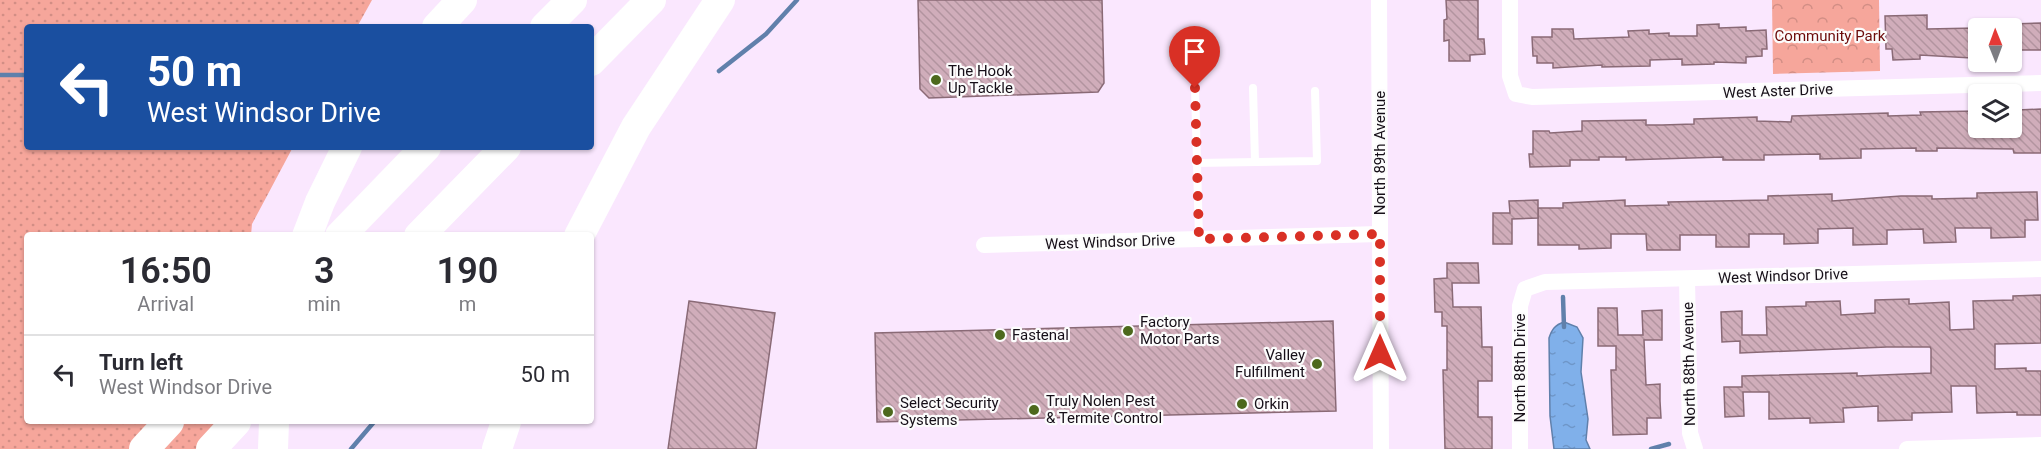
<!DOCTYPE html>
<style>
:root{--surface:#fff;--page:#f2f2f3;--text:#2b2b33;--muted:#7c7c81;--line:#e1e1e2}
body{margin:0;font-family:Roboto,sans-serif;background:var(--page);color:var(--text);height:100vh;display:flex;flex-direction:column;font-size:22px;white-space:nowrap}
*{box-sizing:border-box;margin:0}
p{font-size:20px;color:var(--muted)}
.icon{flex:none;width:33px;height:33px;fill:none;stroke:currentColor;stroke-width:2;stroke-linecap:round;stroke-linejoin:round}
.map{position:relative;flex:1;overflow:hidden}
.side{position:absolute;left:24px;top:232px;width:570px;height:192px;display:flex;flex-direction:column;background:var(--surface);border-radius:6px;box-shadow:0 2px 4px #0004}
.side>*{flex:none}
.hud{position:absolute;left:24px;top:24px;width:570px;height:126px;border-radius:6px;box-shadow:0 2px 4px #0004;background:#1a4fa0;color:#fff;overflow:hidden}
.needle{width:39px;rotate:359deg}
.fabs{position:absolute;left:1968px;top:18px;display:grid;gap:12px}
.fabs a{display:grid;place-items:center;width:54px;height:54px;border-radius:6px;background:var(--surface);box-shadow:0 2px 4px #0004;font-size:30px}
.pin{position:absolute;display:grid;place-items:center;width:51px;height:51px;color:#fff;margin:-62px -26px;border-radius:50% 50% 50% 0;rotate:-45deg;box-shadow:0 0 6px #0007}
.pin .icon{rotate:45deg}
.me{position:absolute;width:66px;margin:-33px;rotate:0deg;stroke-linejoin:round;filter:drop-shadow(0 0 4px #0008)}
.turn{display:flex;align-items:center;gap:21px;height:126px;padding:0 24px;font-size:27px}
.turn .icon{width:78px;height:78px;stroke-width:2.5}
.turn b{display:block;font-size:42px;line-height:51px}
.eta{display:flex;justify-content:space-evenly;align-items:center;height:102px;text-align:center}
.eta b{font-size:36px;font-weight:600;line-height:42px}
ul{padding:0;list-style:none}
li{display:flex;align-items:center;gap:18px;height:78px;padding:0 24px;border-top:2px solid var(--line)}
li div{flex:1}
li b{display:block;font-size:22px}
li em{font-style:normal}
.map>svg:first-child{display:block}
.grass{fill:url(#grass-dots)}
.park{fill:url(#park-crowns)}
.water{fill:url(#water-ripples);stroke:#6080ab;stroke-width:1.5}
.lines{fill:none;stroke-linecap:round;stroke-linejoin:round}
.stream{stroke:#6080ab;stroke-width:4.5}
.building{fill:url(#building-back-hatch);stroke:#8a6a76;stroke-width:1.5}
.service{stroke:#fff;stroke-width:8}
.minor{stroke:#fff;stroke-width:16}
.motorway{stroke:#fff;stroke-width:30}
.route{stroke:#d93025;stroke-width:10;stroke-dasharray:0 18}
.poi-dot{fill:#4d691d;stroke:#fcfcfc;stroke-width:2}
.labels{text-anchor:middle;dominant-baseline:central;stroke-width:4.5;stroke-linejoin:round;paint-order:stroke}
.park-label{font-size:15px;fill:#6c0b0a;stroke:#fcfcfc}
.poi-label{font-size:15px;fill:#160f18;stroke:#fcfcfc;text-anchor:start}
.street-label{font-size:15px;fill:#160f18;stroke:#fcfcfc}
</style>
<div class="map">
<svg width="2041" height="449" viewBox="0 0 2041 449">
<defs>
<pattern id="grass-dots" width="8" height="8" patternUnits="userSpaceOnUse" patternTransform="scale(1.5)"><rect width="8" height="8" fill="#f6a69b"/><path d="M2 2h.1M6 6h.1" fill="none" stroke="#d28e85" stroke-width="1.8" stroke-linecap="round"/></pattern>
<pattern id="park-crowns" width="20" height="18" patternUnits="userSpaceOnUse" patternTransform="scale(1.5)"><rect width="20" height="18" fill="#f6a69b"/><path d="M2 6a3 3 0 1 1 6 0M12 15a3 3 0 1 1 6 0" fill="none" stroke="#d28e85"/></pattern>
<pattern id="water-ripples" width="26" height="14" patternUnits="userSpaceOnUse" patternTransform="scale(1.5)"><rect width="26" height="14" fill="#80b0ea"/><path d="M2 4q2-2 4 0t4 0M15 11q2-2 4 0t4 0" fill="none" stroke="#6e96c8"/></pattern>
<pattern id="building-back-hatch" width="6" height="6" patternUnits="userSpaceOnUse" patternTransform="scale(1.5)"><rect width="6" height="6" fill="#d0adba"/><path d="M-1 5l2 2M0 0l6 6M5-1l2 2" fill="none" stroke="#b2949f"/></pattern>
</defs>
<rect width="100%" height="100%" fill="#fae7fe"/>
<path class="grass" d="M0,0H372L357,27H27V147H293L252,224L251,235L27,236V422H231L228,449H0Z"/>
<path class="park" d="M1772,0H1879L1880,71L1773,74Z"/>
<path class="water" d="M1564,322L1577,327L1583,338L1581,372L1588,419L1586,440L1590,449H1554L1550,416L1549,338C1552,329 1555,325 1564,322Z"/>
<g class="lines">
<g class="stream">
<path d="M719,71L766,34L797,0"/>
<path d="M0,75H27"/>
<path d="M1563,297L1564,327"/>
<path d="M351,449L374,422"/>
<path d="M1651,449L1669,444"/>
</g>
</g>
<g class="building">
<path d="M918,0H1102L1104,83L1098,92L929,98L920,89Z"/>
<path d="M1446,0H1478V39H1484L1485,54L1470,55V61H1449V40L1444,41V20L1447,19Z"/>
<path d="M1927,15V29L1976,28V44H1971V58L1920,55V59L1893,60L1892,49H1886L1885,16Z"/>
<path d="M2041,23V50H2012V24Z"/>
<path d="M1719,24V28L1746,27V31L1766,30L1767,49H1762V56L1746,57V63L1714,62V64L1682,65V59L1650,60V66L1602,67V65L1553,68V63H1537V56H1533L1532,37H1552V29H1573L1574,39L1629,37L1628,31L1649,30V34L1669,33V36H1697V25Z"/>
<path d="M2041,109V153H2014L2013,149L1937,148V151H1916V148L1861,149V158L1820,159V154L1764,155V160H1723V157L1626,160V157H1599V160H1570V166L1530,167L1529,154H1533V131H1549L1550,133L1582,131V121L1646,120V125H1662L1694,124V119L1757,117V121L1791,122L1792,116L1888,113V116L1921,115L1920,112L1978,111V128H2013V122H2018V110Z"/>
<path d="M2037,192L2038,220H2025V237L1991,238V228H1955L1956,242L1924,243L1923,229L1887,230V244L1853,245V228L1818,229V243L1784,244V234H1749V247H1716V235H1680V250H1647L1646,234H1611V248L1579,249V245H1538V208H1563V203L1625,200V206L1669,205L1668,202L1768,200V196L1832,194V201L1901,196H1932V199L1977,198V193Z"/>
<path d="M1538,200V218L1512,219V244H1493V213H1510L1509,201Z"/>
<path d="M1447,263H1478L1479,283H1452L1453,307H1481L1482,347H1492V381H1478V417H1492V449H1445L1443,370H1447V326H1442V312H1435L1434,279L1447,278Z"/>
<path d="M2041,295V343L1995,344V369L2026,368V371H2041V415H2017V412L1977,413L1976,386H1951L1952,412L1912,413V420L1878,421V406L1843,408L1844,422L1810,423V418L1769,419V392H1743L1744,416L1725,417L1724,387H1742V376L1857,373V376L1931,373V349L1930,347H1887L1740,353V341L1722,342L1721,312L1742,311V335H1767L1766,307L1806,306V302L1840,301L1841,315L1875,313V300L1909,299V304L1949,302L1950,330L1974,329L1973,301L2013,300V296Z"/>
<path d="M689,301L775,313L756,449H668Z"/>
<path d="M1598,308H1617L1618,335H1643L1642,311L1662,310V340H1644L1646,385L1660,384V401L1661,418H1647V434L1613,435L1611,370H1616V346H1598Z"/>
<path d="M1333,321L1336,411L877,422L875,333Z"/>
</g>
<g class="lines">
<g class="service">
<path d="M1195,88L1199,239"/>
<path d="M1253,88L1255,162"/>
<path d="M1196,163L1317,161L1315,91"/>
</g>
<g class="minor">
<path d="M1379,0L1381,449"/>
<path d="M1510,0V76L1516,94L1532,97L2041,83"/>
<path d="M984,245L1380,234"/>
<path d="M1687,279L1690,433L1695,449"/>
<path d="M1520,449V306L1525,289L1545,282L2041,269"/>
<path d="M1907,449L2041,445"/>
</g>
<g class="motorway">
<path d="M437,27L462,0"/>
<path d="M545,27L572,0"/>
<path d="M591,61L651,0"/>
<path d="M307,236L320,202L347,147"/>
<path d="M340,236L426,147"/>
<path d="M419,236L506,147"/>
<path d="M579,236L636,127L720,0"/>
<path d="M144,449L169,422"/>
<path d="M211,449L236,422"/>
<path d="M273,449L274,422"/>
<path d="M497,449L506,422"/>
</g>
</g>
<g class="lines">
<path class="route" d="M1195,88L1199,239L1380,234V353"/>
</g>
<g class="poi-dot">
<circle cx="936" cy="80" r="6"/>
<circle cx="1128" cy="331" r="6"/>
<circle cx="1000" cy="335" r="6"/>
<circle cx="1317" cy="364" r="6"/>
<circle cx="1242" cy="404" r="6"/>
<circle cx="1034" cy="410" r="6"/>
<circle cx="888" cy="412" r="6"/>
</g>
<g class="labels">
<g class="park-label">
<text x="1830" y="36">Community Park</text>
</g>
<g class="poi-label">
<text x="948" y="71">The Hook<tspan x="948" dy="17">Up Tackle</tspan></text>
<text x="1140" y="322">Factory<tspan x="1140" dy="17">Motor Parts</tspan></text>
<text x="1012" y="335">Fastenal</text>
<text x="1305" y="355" text-anchor="end">Valley<tspan x="1305" dy="17">Fulfillment</tspan></text>
<text x="1046" y="401">Truly Nolen Pest<tspan x="1046" dy="17">&amp; Termite Control</tspan></text>
<text x="900" y="403">Select Security<tspan x="900" dy="17">Systems</tspan></text>
<text x="1254" y="404">Orkin</text>
</g>
<g class="street-label">
<text transform="translate(1778 91) rotate(-2)">West Aster Drive</text>
<text transform="translate(1380 153) rotate(-90)">North 89th Avenue</text>
<text transform="translate(1110 242) rotate(-2)">West Windsor Drive</text>
<text transform="translate(1783 276) rotate(-2)">West Windsor Drive</text>
<text transform="translate(1689 364) rotate(-91)">North 88th Avenue</text>
<text transform="translate(1520 368) rotate(-90)">North 88th Drive</text>
</g>
</g>
</svg>
<div class="fabs">
<a><svg class="needle" viewBox="-14 -14 28 28"><path d="M0-13l5 13h-10z" fill="#e53935"/><path d="M0 13l5-13h-10z" fill="#7c7c81"/></svg></a>
<a><svg class="icon" aria-label="layers" viewBox="0 0 24 24"><path d="M12 4l9 5-9 5-9-5zM3 14l9 5 9-5"/></svg></a>
</div>
<div class="pin" style="left:1195px;top:88px;background:#d93025"><svg class="icon" aria-label="arrive" viewBox="0 0 24 24"><path d="M6 21V4h12l-3 4 3 4H6"/></svg></div>
<svg class="me" style="left:1380px;top:353px" viewBox="-20 -20 40 40"><path d="M0-17L14 15 0 8-14 15z" fill="#d93025" stroke="#fff" stroke-width="4"/></svg>
<div class="hud">
<div class="turn"><svg class="icon" aria-label="left" viewBox="0 0 24 24"><path d="M17 20v-9H6M10 6l-5 5 5 5"/></svg><div><b>50 m</b>West Windsor Drive</div></div>
</div>
<section class="side">
<div class="eta">
<div><b>16:50</b><p>Arrival</p></div>
<div><b>3</b><p>min</p></div>
<div><b>190</b><p>m</p></div>
</div>
<ul>
<li><svg class="icon" aria-label="left" viewBox="0 0 24 24"><path d="M17 20v-9H6M10 6l-5 5 5 5"/></svg><div><b>Turn left</b><p>West Windsor Drive</p></div><em>50 m</em></li>
</ul>
</section>
</div>
